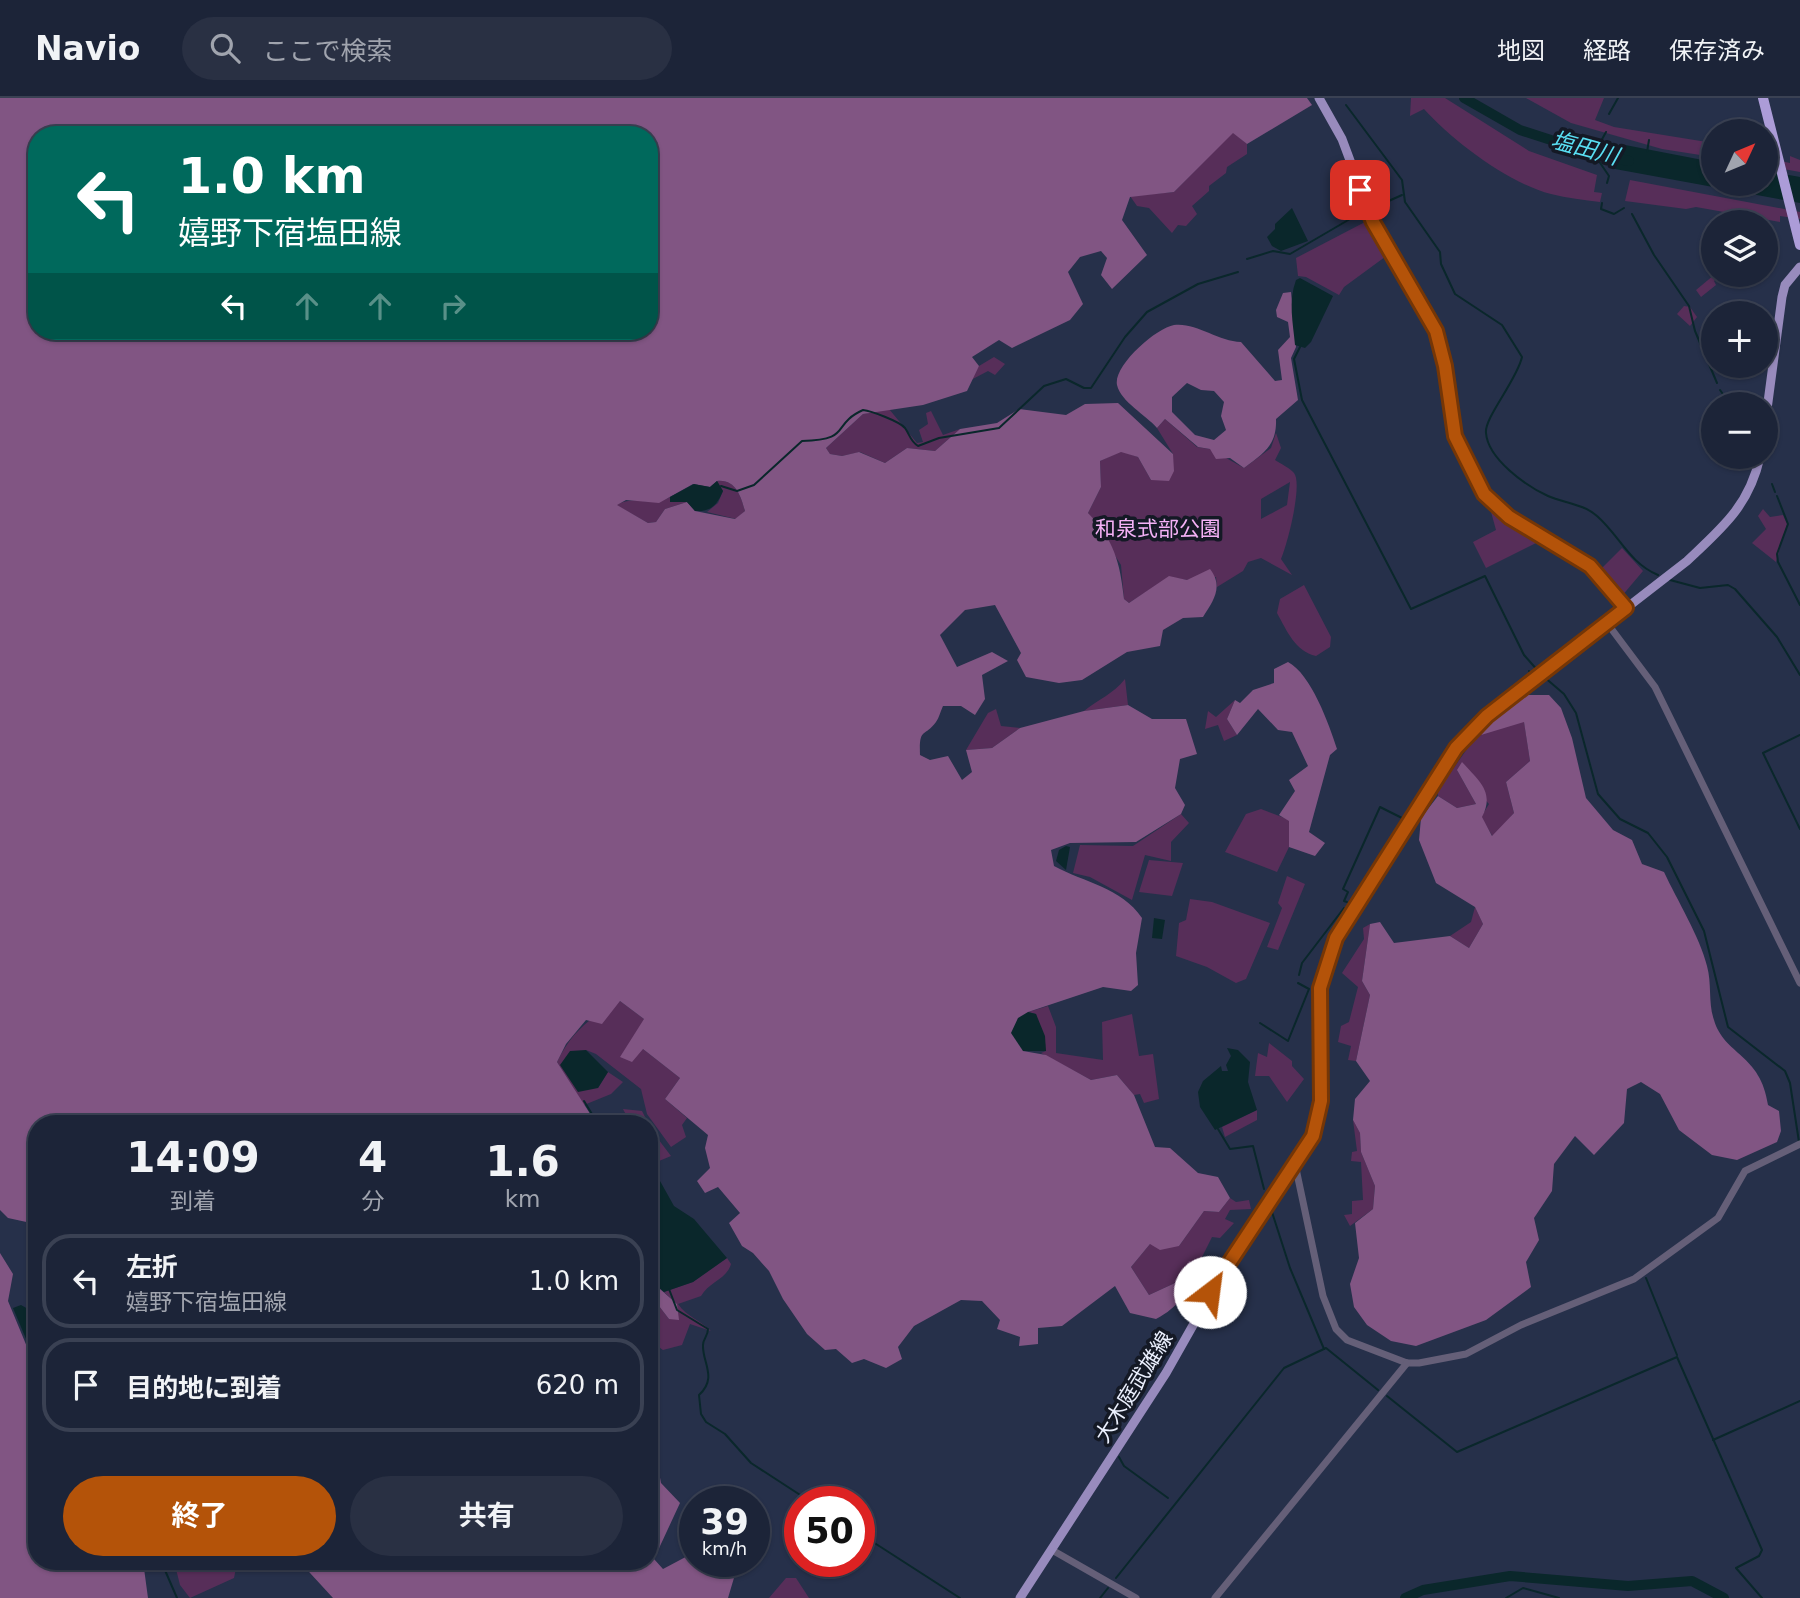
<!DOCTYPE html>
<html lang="ja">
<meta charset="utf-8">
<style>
:root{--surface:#1c2438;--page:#293043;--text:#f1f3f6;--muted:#a0a4ae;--line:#3a4153;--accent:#b45309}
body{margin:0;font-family:"DejaVu Sans","Noto Sans JP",sans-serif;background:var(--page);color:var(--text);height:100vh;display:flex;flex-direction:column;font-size:26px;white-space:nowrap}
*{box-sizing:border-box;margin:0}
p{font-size:23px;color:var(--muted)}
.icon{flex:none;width:38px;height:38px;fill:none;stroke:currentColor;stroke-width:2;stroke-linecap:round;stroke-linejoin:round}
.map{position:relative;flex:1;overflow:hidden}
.panel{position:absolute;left:28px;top:1017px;width:630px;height:455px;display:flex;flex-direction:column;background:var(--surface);border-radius:28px;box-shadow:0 2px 5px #0004,0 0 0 2px var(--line)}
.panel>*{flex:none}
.top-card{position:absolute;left:28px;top:28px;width:630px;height:214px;border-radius:28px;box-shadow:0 2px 5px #0004,0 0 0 2px var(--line);background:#00695c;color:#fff;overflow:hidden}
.needle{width:46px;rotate:46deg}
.buttons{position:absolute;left:1701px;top:21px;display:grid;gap:14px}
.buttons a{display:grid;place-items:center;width:77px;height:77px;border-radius:50%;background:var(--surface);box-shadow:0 2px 5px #0004,0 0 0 2px var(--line);font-size:35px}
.speed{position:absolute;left:679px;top:1388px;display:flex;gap:14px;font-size:35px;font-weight:700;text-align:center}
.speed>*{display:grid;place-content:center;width:91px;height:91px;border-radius:50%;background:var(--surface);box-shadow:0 2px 5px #0004,0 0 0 2px var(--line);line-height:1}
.speed small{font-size:18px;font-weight:400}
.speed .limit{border:10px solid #d22;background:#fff;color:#111}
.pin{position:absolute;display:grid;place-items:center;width:60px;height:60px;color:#fff;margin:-30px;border-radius:14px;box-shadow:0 4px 10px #0006}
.me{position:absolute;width:77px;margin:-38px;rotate:30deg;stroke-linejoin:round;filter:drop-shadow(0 0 5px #0008)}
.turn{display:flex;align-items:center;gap:24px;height:147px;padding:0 35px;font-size:32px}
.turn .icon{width:91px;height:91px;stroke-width:2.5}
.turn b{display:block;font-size:49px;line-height:60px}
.lanes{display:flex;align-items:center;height:66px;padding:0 35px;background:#0003;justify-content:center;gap:35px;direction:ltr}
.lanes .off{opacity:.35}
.eta{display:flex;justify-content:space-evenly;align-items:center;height:119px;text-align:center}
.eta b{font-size:42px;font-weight:700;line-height:49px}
.button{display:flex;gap:14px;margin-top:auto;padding:14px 35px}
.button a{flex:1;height:80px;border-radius:42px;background:var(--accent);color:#fff;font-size:28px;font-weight:700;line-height:80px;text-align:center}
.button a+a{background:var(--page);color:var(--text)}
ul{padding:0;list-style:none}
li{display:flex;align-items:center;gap:21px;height:94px;margin:0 14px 10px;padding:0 21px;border:4px solid var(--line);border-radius:28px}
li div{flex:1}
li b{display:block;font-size:26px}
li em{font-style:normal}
header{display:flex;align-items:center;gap:42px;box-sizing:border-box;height:98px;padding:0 35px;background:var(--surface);border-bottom:2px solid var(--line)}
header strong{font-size:33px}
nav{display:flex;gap:38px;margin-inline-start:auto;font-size:24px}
.search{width:490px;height:63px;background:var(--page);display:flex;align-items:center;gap:18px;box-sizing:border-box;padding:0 24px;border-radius:38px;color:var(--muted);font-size:26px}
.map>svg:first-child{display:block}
.green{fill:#572e59;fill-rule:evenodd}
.forest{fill:#815583;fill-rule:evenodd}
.water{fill:#0a272b}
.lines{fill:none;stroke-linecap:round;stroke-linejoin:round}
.stream{stroke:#0a272b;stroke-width:2}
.river{stroke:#0a272b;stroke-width:10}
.minor{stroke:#655f78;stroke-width:7}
.major{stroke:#988bbd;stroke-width:9}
.highway{stroke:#ac9cd8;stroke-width:10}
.route-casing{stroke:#753606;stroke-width:18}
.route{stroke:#b45309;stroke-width:12}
.labels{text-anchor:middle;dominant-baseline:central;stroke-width:7;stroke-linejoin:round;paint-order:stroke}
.park-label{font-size:21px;fill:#f4b1f6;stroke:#141925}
.street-label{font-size:21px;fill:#ebf0fe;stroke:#141925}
.water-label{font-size:23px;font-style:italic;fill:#59def2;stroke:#141925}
</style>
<header>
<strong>Navio</strong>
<div class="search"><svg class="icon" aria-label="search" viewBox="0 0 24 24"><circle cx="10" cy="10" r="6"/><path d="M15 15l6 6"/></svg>ここで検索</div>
<nav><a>地図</a><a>経路</a><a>保存済み</a></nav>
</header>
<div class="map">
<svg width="1800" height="1500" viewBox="0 0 1800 1500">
<rect width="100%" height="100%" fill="#26304a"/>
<g class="green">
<path d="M1411,0H1445L1529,53L1597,77L1594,94L1602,95L1600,104C1584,102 1567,100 1551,96C1508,85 1453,43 1424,11L1410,18Z"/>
<path d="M1526,0H1604L1595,22L1614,29L1713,45V59L1662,51L1571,25Z"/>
<path d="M1233,34L1247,46V56L1227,69L1226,75L1209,88V93L1192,108L1197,116L1186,128L1178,127L1172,135L1149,110L1137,108L1130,98L1174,94Z"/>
<path d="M1790,58L1800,62V74L1766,68V60L1790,65Z"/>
<path d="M1630,82L1800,114V121L1780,118V124L1696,109L1686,111L1625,103Z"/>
<path d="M1365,124L1389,156L1344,189L1339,197L1306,179L1298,178L1296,160Z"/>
<path d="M1714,177L1719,178L1714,183L1716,187L1701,199L1696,192Z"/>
<path d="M1684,208L1690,209L1697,219L1690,228L1677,216Z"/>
<path d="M994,259L1005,266L995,277L988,273L969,283L979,268Z"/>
<path d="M889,311L917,345L923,344L919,332L928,326L926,315L931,313L943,337L960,331L935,353L907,350L885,365L860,354L842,358L830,356L826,350L863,316Z"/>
<path d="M1165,321L1197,349L1210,351L1244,370L1271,350L1276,335L1281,350L1275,362C1281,366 1290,370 1294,375C1303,386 1287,448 1281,461L1292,477L1261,460L1248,464L1243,473L1217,489L1216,479L1187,482L1169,479L1129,505L1124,501L1121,467L1088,415L1101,389L1100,363L1121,353L1138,359L1151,382L1173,356L1157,330ZM1290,384L1287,407L1261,421V401Z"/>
<path d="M717,383C736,381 741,399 745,413L736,421L707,414L718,405L723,393Z"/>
<path d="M670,399L671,404H687L665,411L656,424L648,425L616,407C636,396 650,410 670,399Z"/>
<path d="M1488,403L1538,444L1486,470L1473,444L1496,432Z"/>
<path d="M1763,411L1770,419L1783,417L1787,426L1776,464L1752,445L1766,431L1758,418Z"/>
<path d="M1622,450L1643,473L1621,499L1599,473Z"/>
<path d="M1304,487L1331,539L1330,549L1316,558C1295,553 1287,533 1277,515L1280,501Z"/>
<path d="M1125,581L1128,607L1084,613C1099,601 1113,596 1125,581Z"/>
<path d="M1235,602L1227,621L1237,637L1224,643L1218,627L1205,631L1208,613L1216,619Z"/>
<path d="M996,611L1001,628L1020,630L992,650L966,652L988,615Z"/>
<path d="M1524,623L1530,663L1506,684L1514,715L1493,739L1481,719L1489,706L1457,672L1476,706L1457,710L1438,698V692L1477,637Z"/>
<path d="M1261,711L1290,722L1289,749L1277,774L1225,754L1246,716Z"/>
<path d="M1181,716L1189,725L1171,744V763L1145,757L1132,802L1090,779L1073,775L1080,747L1133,748Z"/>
<path d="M1149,762L1183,765L1172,798L1139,794Z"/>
<path d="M1287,778L1305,786L1278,852L1267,849L1282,810L1278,805Z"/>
<path d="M1190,801L1212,804L1270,825L1246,881L1236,885L1207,869L1176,858L1179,825L1186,822Z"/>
<path d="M1475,809L1483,826L1469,850L1450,838L1471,824Z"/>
<path d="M1370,826L1362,883L1370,897L1356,963L1348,962L1351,948L1338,944L1341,928L1349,924L1358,889L1342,875L1364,841L1363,830Z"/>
<path d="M620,903L644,921L643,951L680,980L665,1001L687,1020L682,1027L686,1039L671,1049L647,1016L641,991L596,956L586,952L598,990L608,974L623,984L611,996L584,1007L557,964C573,932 589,921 620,903Z"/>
<path d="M1048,908L1056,929V955L1103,962L1102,924L1132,916L1139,958L1153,956L1159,1001L1144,1005L1140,996L1134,997L1117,977L1091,982L1041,955L1046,953L1036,916L1028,914Z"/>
<path d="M1269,945L1292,963V968L1304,981L1287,1004L1269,978H1255L1258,955L1267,959Z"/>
<path d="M623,1011L642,1013L648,1025C634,1025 629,1023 623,1011Z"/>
<path d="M1257,1012V1022L1225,1039L1222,1029Z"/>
<path d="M1353,1022L1360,1035L1361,1054L1375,1088L1373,1111L1350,1128L1344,1117L1352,1116V1103L1363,1102L1361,1064L1351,1063L1352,1054L1357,1053Z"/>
<path d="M649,1029L671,1058L659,1063L655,1074L649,1075L652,1048Z"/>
<path d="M1230,1100L1236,1104L1249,1102L1251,1111L1230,1112L1225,1121L1234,1125L1220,1140L1212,1139L1198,1167L1189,1164L1175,1185L1149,1197L1131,1169L1150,1146L1179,1148L1204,1113L1219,1114Z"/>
<path d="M727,1160L731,1166C727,1181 709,1184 701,1198L678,1206C687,1219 700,1222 711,1233L690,1226L682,1247L663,1252L649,1242V1195L669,1221L677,1206L664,1194L693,1184Z"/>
<path d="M174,1463H231L236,1470L234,1480L190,1500L180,1487Z"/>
<path d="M786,1480H796L809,1500H769Z"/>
</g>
<g class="forest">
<path d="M0,0H1307L1312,7L1247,46L1233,35L1174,94L1130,99L1122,122L1147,157L1112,191L1101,177L1107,160L1101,153L1080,159L1068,174L1083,206L1070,222L1012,250L999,242L972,259L979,268L967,293L923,307L863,316L826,350L830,356L842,358L859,354L885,365L907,350L935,353L960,331L997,325L1019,311L1066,317L1085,306L1118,305L1173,356L1174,373L1169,383L1151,382L1138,359L1121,354L1100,363L1101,389L1088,415C1114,442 1120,464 1124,501L1129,505L1169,478L1187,482L1210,471C1224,489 1213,503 1203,519L1183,520L1163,532L1160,548L1127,554L1082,582L1059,585L1026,579L1017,562L1021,555L995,507L965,512L940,537L957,569L992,554L1008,563L982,577L985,601L975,617L961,608H943C941,612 939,620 936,624C924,640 919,629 920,657L930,662L948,658L962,682L972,674L966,652L992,650L1020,630L1084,613L1128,607L1152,621H1186L1197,656L1180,661L1175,690L1185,707L1181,716L1136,744L1070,745L1051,752L1054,768C1085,785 1121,789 1142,820L1136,855L1138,887L1131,893L1103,889L1028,914L1023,953L1046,957L1091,982L1117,977L1134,997L1155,1049L1170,1050L1198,1075L1218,1079L1230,1100L1219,1114L1204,1113L1179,1148L1160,1152L1150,1146L1131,1169L1149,1197L1175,1185L1189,1163L1198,1167C1188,1192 1181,1208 1156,1221L1130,1215L1115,1188L1062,1228L1038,1230V1246L1019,1248L1020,1239L997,1231L1000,1222L982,1203L961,1202L914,1228L898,1249L902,1261L886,1270L864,1261L852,1265L836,1251L825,1252L807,1236L783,1201L769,1173L753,1155L742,1148L729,1125L740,1115L718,1089L705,1095L697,1083L710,1070L705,1050L708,1037L665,1001L680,980L643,951L632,964L620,959L644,921L620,903L602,926L586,922L566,946L557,964L596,1025L37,1026V1189L32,1175L31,1125L8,1120L0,1112ZM37,37H649V233H37ZM717,383C736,381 741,399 745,413L735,421L695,413L687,404L665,411L656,424L648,425L617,407L626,402L659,405L693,386L710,389Z"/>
<path d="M1291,194L1296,249L1291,260L1298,302L1276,321C1277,347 1264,355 1244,370L1230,360L1216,361L1210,351L1198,349L1165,321L1157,330C1146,317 1121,304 1117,287C1113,268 1156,230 1174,227C1195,224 1218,243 1241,244L1275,283L1282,282L1278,252L1290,239L1288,224L1277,219L1276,212L1283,195ZM1187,285L1201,292L1214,293L1224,304L1221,318L1226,332L1214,342L1195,337L1172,314V299Z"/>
<path d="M1288,564C1311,576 1329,626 1337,651L1330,657L1309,734L1325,745L1315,758L1289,749V723L1279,717L1295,693L1289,682L1308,668L1292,634L1278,632L1258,611L1237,637L1227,621L1235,602L1240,605L1253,592L1274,585V571Z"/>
<path d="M1526,597H1549L1561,610L1572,640L1586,700L1613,732L1632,742L1642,766L1664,774C1677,802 1700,839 1707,868C1712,886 1708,905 1714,922C1724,957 1761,956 1768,1007L1779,1013L1781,1033L1777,1044L1737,1062L1712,1057L1679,1032L1660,996L1641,984L1627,991L1624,1025L1594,1057L1575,1038L1554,1066L1552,1093L1534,1120L1539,1142L1526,1164L1531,1189L1486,1222L1416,1248L1391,1243L1367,1227L1354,1209L1350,1186L1359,1160L1355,1125L1373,1111L1375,1088L1361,1054L1360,1035L1353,1022L1355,1001L1370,983L1356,963L1370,897L1362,883L1370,826L1380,824L1394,845L1450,838L1469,850L1483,826L1475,809L1436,785L1419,742L1421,720L1438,698L1457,710L1476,706L1457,672L1462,664C1479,683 1495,694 1482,719L1492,738L1514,715L1506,684L1530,663L1524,624L1481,637L1492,623Z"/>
<path d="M649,1137L657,1152L651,1183L677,1206L679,1222L669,1221L649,1195Z"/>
<path d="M0,1155L13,1176L8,1203L37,1273V1463H143L148,1500H0Z"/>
<path d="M649,1344L654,1347L661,1385L680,1405L654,1461L663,1471L695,1454V1463H739L728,1500H333L299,1463H649Z"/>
<path d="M238,1463H276L262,1472L242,1470Z"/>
</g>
<g class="water">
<path d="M1620,46L1713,64V86H1766V73L1800,79V105L1615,71Z"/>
<path d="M1292,110L1308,143L1281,153L1272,148L1267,139L1275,131V126Z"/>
<path d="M1300,180L1333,198L1311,244L1305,250L1295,247C1293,225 1288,203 1296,182Z"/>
<path d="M717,383L723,393C717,407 711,414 695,413L687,404H670V399L694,386L710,389Z"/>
<path d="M1066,748L1070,749L1066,772L1056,763L1059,752Z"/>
<path d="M1154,820L1165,822L1162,841L1152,840Z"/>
<path d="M1028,914L1036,916L1045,938L1046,953H1023L1011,935L1018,920Z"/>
<path d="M1227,950L1238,952L1250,964L1248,984L1257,1012L1215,1032L1200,1009L1198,994L1203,983L1221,968L1222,973H1228L1226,967L1231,958Z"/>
<path d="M586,952L608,974L598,990L578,994L560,967L570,953Z"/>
<path d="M655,1074L674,1108L694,1121L727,1160L693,1184L664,1194L651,1183L657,1152L649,1137L652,1107L649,1075Z"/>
<path d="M21,1207L37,1216V1267L13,1210Z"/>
</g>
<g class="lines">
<g class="stream">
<path d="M1346,7L1402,82L1405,104L1440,154L1441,166L1455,196L1502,227L1522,259C1517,282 1484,320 1486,335C1488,361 1526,388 1548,398C1564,405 1584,406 1597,418C1619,437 1629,465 1658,477"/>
<path d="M1609,16L1618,0"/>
<path d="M1606,34L1594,56L1609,78L1607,85"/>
<path d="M1647,54L1649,42"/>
<path d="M1602,105L1601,111L1614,116L1624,110"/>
<path d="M1373,110L1402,97"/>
<path d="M1632,116L1654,157L1689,208L1695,233L1717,285"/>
<path d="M1247,161L1273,153L1290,156L1362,114"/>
<path d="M1300,249L1294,261L1302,302L1411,511L1485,478L1524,557L1539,574"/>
<path d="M1720,292L1730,306"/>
<path d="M1772,386L1775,394"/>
<path d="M721,388L737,393L754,387L802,343C853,342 830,327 863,312C871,313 899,323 905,330C910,337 910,343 918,348L939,340L999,330L1044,288L1066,281L1084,290H1091L1125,239L1147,214L1198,186L1238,174"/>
<path d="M1777,398L1788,426L1777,456L1778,464L1800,507"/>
<path d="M1670,482L1700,490L1728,487L1735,491L1777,539L1800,577"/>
<path d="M1543,578L1564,596L1576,615L1598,696L1620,721L1648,735L1667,759L1704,833L1728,929L1785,973L1790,985L1799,1044"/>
<path d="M1469,628L1532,577L1529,573"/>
<path d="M1800,637L1763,655L1800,731"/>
<path d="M1421,695L1460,637"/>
<path d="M1347,804L1344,803L1348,794L1343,791L1380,709L1404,721L1416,702"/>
<path d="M1299,877L1302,865L1344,810"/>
<path d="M1260,925L1288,943L1309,891L1298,885"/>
<path d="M584,1003L598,1026"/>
<path d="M1218,1031L1230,1051L1253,1048L1264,1091"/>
<path d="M1271,1111L1290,1170L1324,1251"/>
<path d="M1646,1180L1677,1257"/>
<path d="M669,1191L677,1212L708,1231C708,1238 703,1241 703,1247C702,1264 718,1280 699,1297L701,1316L706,1324L725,1336L751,1365L811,1404"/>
<path d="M1387,1298L1457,1354L1677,1259L1762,1452L1759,1458L1736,1470L1762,1500"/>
<path d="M1713,1342L1800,1303"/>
<path d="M1119,1359L1124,1368L1168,1400"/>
<path d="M859,1435L960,1500"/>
<path d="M161,1463L177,1500"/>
<path d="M1116,1480L1284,1270L1326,1250L1378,1292"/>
<path d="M1100,1500L1108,1490"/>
<path d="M1506,1500L1523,1490L1559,1500"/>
</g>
<g class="river">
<path d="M1464,0L1520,32L1594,56L1629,63"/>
<path d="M1405,1500L1423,1492L1510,1478L1628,1488L1692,1483L1724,1500"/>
</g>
<g class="minor">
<path d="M1607,525L1655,589L1800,885"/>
<path d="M1295,1066L1323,1198L1336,1231L1347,1242L1407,1265H1419L1466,1256L1521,1227L1634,1181L1718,1120L1745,1073L1800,1046"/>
<path d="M1052,1452L1136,1500"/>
<path d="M1215,1500L1407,1265"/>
</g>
<g class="major">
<path d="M1319,0L1342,41L1373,124L1436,233L1445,268L1455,338L1484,396L1509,420L1590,468L1626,510"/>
<path d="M1766,319L1782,199L1785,187L1800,169"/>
<path d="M1020,1500L1166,1275L1239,1146L1313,1038L1321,1003L1320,890L1327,859L1337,840L1456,651L1487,618L1687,463C1722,430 1749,408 1760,359"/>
</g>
<path class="highway" d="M1763,0L1800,147"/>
</g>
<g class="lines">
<g class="route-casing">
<path id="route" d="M1210,1194L1313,1038L1321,1003L1320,890L1336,840L1456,650L1487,618L1626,510L1590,468L1509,419L1484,396L1455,338L1445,268L1436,233L1373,124L1360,92"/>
</g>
<use href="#route" class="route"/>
</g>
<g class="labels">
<g class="park-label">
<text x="1158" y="431">和泉式部公園</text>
</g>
<g class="street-label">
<text transform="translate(1134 1289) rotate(-58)">大木庭武雄線</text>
</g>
<g class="water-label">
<text transform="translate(1585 50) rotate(15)">塩田川</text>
</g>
</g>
</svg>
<div class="buttons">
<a><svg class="needle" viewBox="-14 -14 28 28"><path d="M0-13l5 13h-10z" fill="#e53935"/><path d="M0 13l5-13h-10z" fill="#a0a4ae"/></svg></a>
<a><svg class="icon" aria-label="layers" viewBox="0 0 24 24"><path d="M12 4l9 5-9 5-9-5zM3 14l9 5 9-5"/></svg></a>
<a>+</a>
<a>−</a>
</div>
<div class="speed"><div>39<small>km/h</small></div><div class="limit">50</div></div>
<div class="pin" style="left:1360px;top:92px;background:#d93025"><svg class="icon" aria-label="arrive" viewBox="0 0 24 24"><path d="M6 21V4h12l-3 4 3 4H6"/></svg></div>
<svg class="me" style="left:1210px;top:1194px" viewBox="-20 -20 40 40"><circle r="19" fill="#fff"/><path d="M0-13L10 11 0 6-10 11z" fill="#b45309"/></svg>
<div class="top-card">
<div class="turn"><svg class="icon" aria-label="left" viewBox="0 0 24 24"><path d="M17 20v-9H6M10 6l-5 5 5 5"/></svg><div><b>1.0 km</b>嬉野下宿塩田線</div></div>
<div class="lanes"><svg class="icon" aria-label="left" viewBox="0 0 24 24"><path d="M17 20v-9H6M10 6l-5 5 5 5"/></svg><svg class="icon off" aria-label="ahead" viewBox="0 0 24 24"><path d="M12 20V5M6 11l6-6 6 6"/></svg><svg class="icon off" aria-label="ahead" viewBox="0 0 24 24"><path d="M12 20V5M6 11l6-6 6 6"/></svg><svg class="icon off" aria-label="right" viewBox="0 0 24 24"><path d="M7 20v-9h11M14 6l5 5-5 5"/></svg></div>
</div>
<section class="panel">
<div class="eta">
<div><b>14:09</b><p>到着</p></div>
<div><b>4</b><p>分</p></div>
<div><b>1.6</b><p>km</p></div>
</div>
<ul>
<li><svg class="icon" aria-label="left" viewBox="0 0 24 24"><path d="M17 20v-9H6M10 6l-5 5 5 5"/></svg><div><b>左折</b><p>嬉野下宿塩田線</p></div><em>1.0 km</em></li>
<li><svg class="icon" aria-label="arrive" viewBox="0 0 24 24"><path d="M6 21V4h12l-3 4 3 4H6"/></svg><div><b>目的地に到着</b></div><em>620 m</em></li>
</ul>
<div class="button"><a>終了</a><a>共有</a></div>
</section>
</div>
